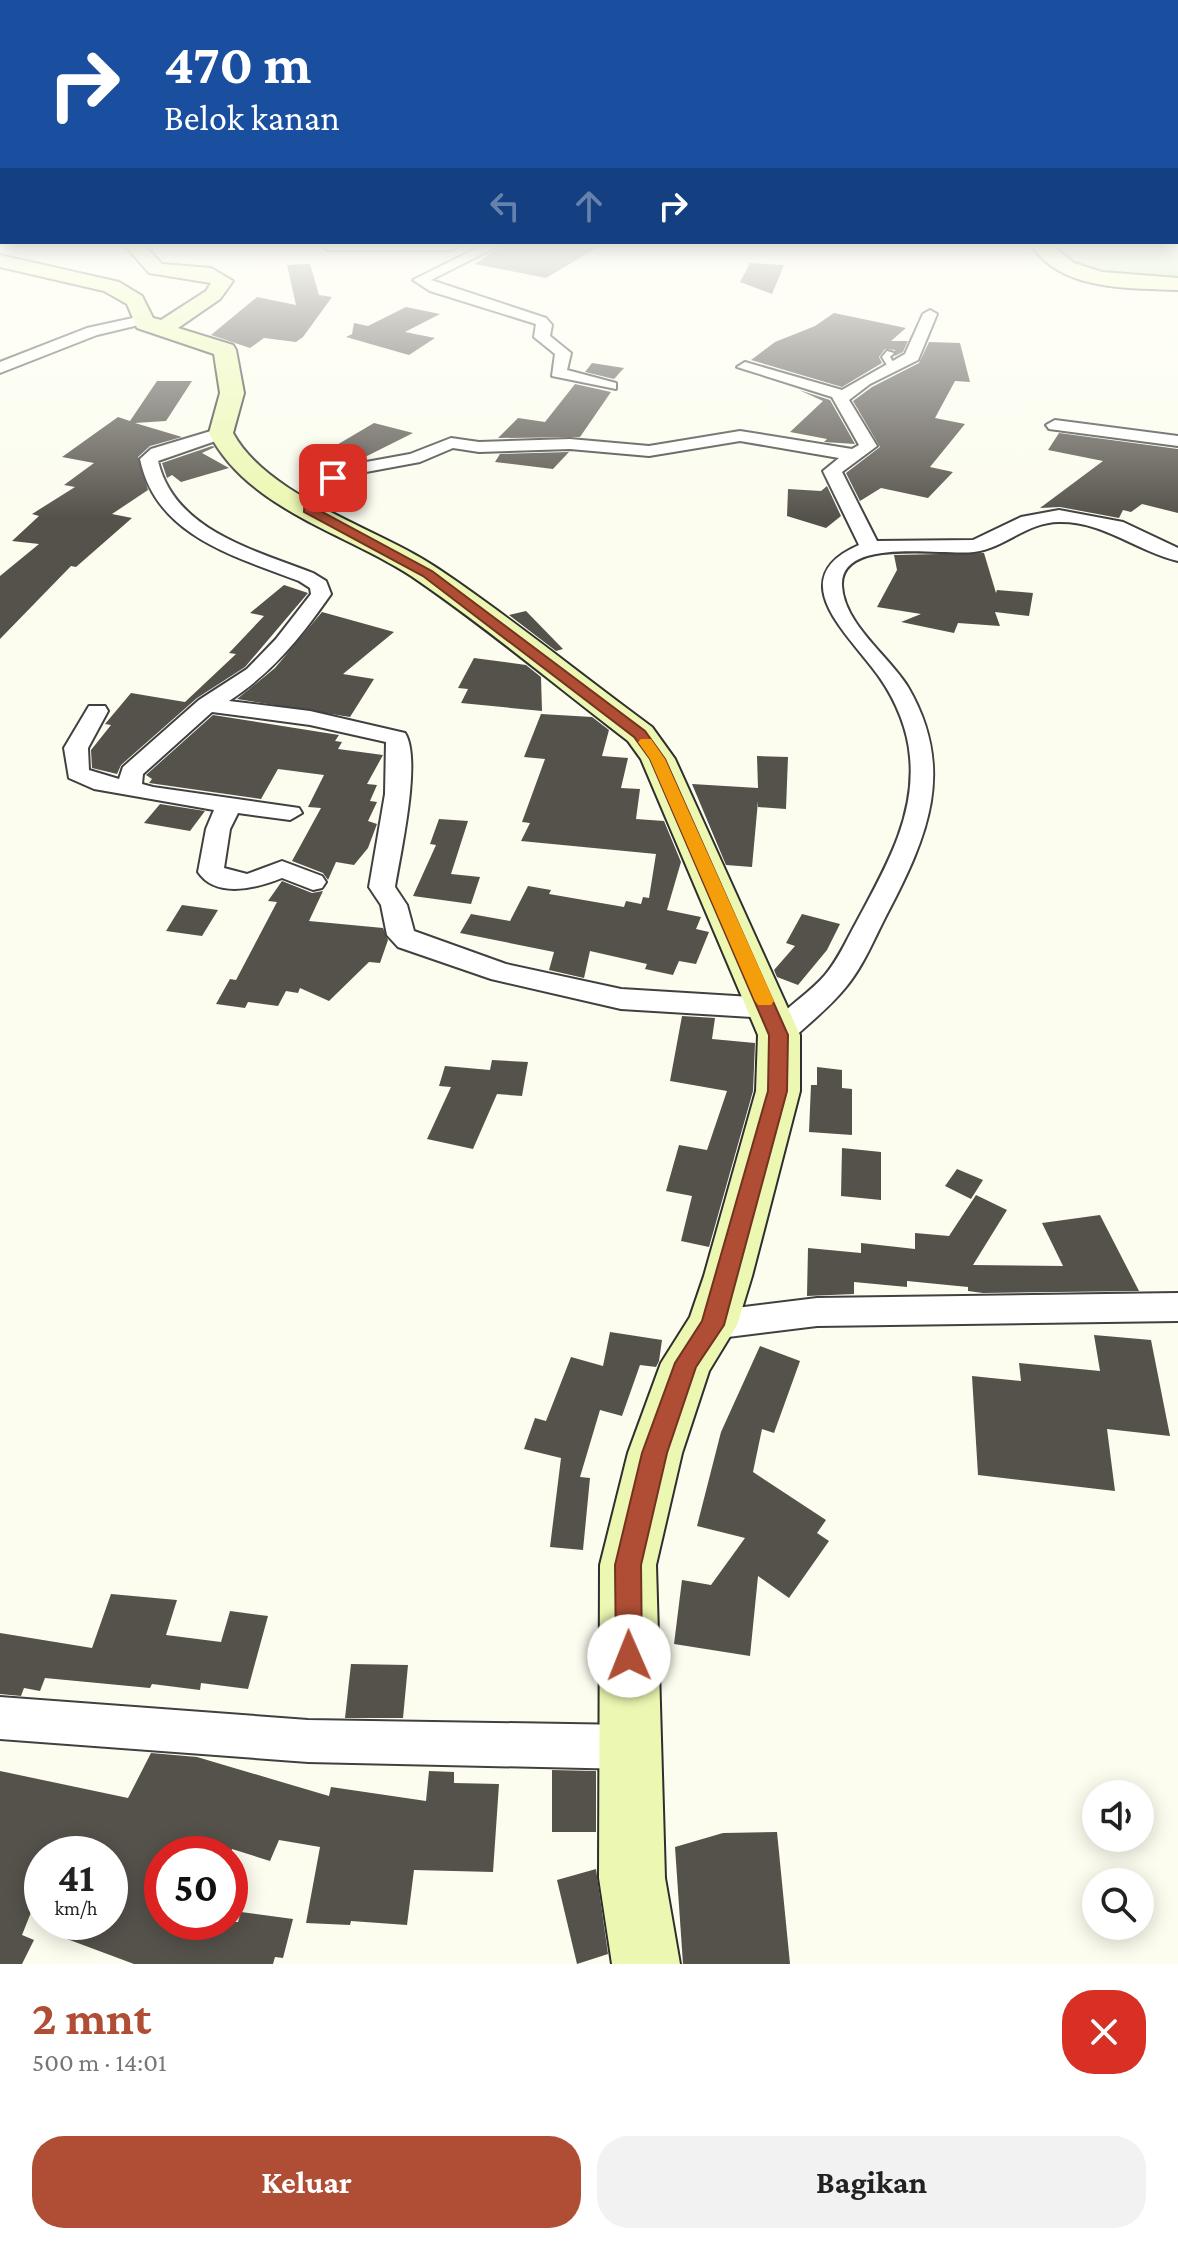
<!DOCTYPE html>
<html lang="id">
<meta charset="utf-8">
<style>
:root{--surface:#fff;--page:#f2f2f2;--text:#222;--muted:#767676;--accent:#af4e34}
body{margin:0;font-family:"Crimson Pro",serif;background:var(--page);color:var(--text);height:100vh;display:flex;flex-direction:column;font-size:30px;white-space:nowrap}
*{box-sizing:border-box;margin:0}
p{font-size:26px;color:var(--muted)}
.icon{flex:none;width:44px;height:44px;fill:none;stroke:currentColor;stroke-width:2;stroke-linecap:round;stroke-linejoin:round}
.map{position:relative;height:1964px;overflow:hidden}
.sheet{display:flex;flex-direction:column;background:var(--surface);flex:1}
.sheet>*{flex:none}
.guide{position:absolute;left:0px;top:0px;width:1178px;height:244px;box-shadow:0 4px 20px #0003;background:#1a4fa0;color:#fff;overflow:hidden}
.fabs{position:absolute;left:1082px;top:1780px;display:grid;gap:16px}
.fabs a{display:grid;place-items:center;width:72px;height:72px;border-radius:50%;background:var(--surface);box-shadow:0 4px 20px #0003;font-size:40px}
.speed{position:absolute;left:24px;top:1836px;display:flex;gap:16px;font-size:40px;font-weight:700;text-align:center}
.speed>*{display:grid;place-content:center;width:104px;height:104px;border-radius:50%;background:var(--surface);box-shadow:0 4px 20px #0003;line-height:1}
.speed small{font-size:20px;font-weight:400}
.speed .limit{border:12px solid #d22;background:#fff;color:#111}
.pin{position:absolute;display:grid;place-items:center;width:68px;height:68px;color:#fff;margin:-34px;border-radius:16px;box-shadow:0 4px 12px #0006}
.me{position:absolute;width:88px;margin:-44px;rotate:359deg;stroke-linejoin:round;filter:drop-shadow(0 0 6px #0008)}
.turn{display:flex;align-items:center;gap:28px;height:168px;padding:0 32px;font-size:36px}
.turn .icon{width:104px;height:104px;stroke-width:2.5}
.turn b{display:block;font-size:56px;line-height:68px}
.lanes{display:flex;align-items:center;height:76px;padding:0 32px;background:#0003;justify-content:center;gap:40px;direction:ltr}
.lanes .off{opacity:.35}
.round{display:grid;place-items:center;flex:none;width:84px;height:84px;border-radius:32px;background:var(--page)}
.head{display:flex;align-items:center;justify-content:space-between;height:136px;padding:0 32px}
h1{font-size:48px;font-weight:700;line-height:60px;color:var(--accent)}
.cta{display:flex;gap:16px;margin-top:auto;padding:16px 32px}
.cta a{flex:1;height:92px;border-radius:32px;background:var(--accent);color:#fff;font-size:32px;font-weight:700;line-height:92px;text-align:center}
.cta a+a{background:var(--page);color:var(--text)}
.map>svg:first-child{display:block}
.forest{fill:#a7d39d}
.building{fill:#55514b}
.lines{fill:none;stroke-linecap:round;stroke-linejoin:round}
.lane-casing{stroke:#404040;stroke-width:4}
.street-casing{stroke:#404040;stroke-width:4}
.secondary-casing{stroke:#2f2f2f;stroke-width:4}
.lane{fill:#fff;fill-rule:evenodd}
.street{fill:#fff;fill-rule:evenodd}
.secondary{fill:#ecf7b1;fill-rule:evenodd}
.route{fill:#af4e34;stroke:#723322;stroke-width:2}
.slow{fill:#f59e0b}
</style>
<div class="map">
<svg width="1178" height="1964" viewBox="0 0 1178 1964">
<rect width="100%" height="100%" fill="#fcfdef"/>
<path class="forest" d="M1054,244H1178V278C1139,274 1080,279 1054,244Z"/>
<g class="building">
<path d="M505,244H603L546,278L475,264Z"/>
<path d="M750,263L784,265L772,294L740,282Z"/>
<path d="M310,264L319,295L332,297L303,337L296,342L264,338L250,348L211,335L257,297L296,305L287,265Z"/>
<path d="M406,307L440,314L405,332L435,338L409,355L346,337L352,334L354,323L368,326Z"/>
<path d="M834,313L906,328L891,341H908L903,352L895,356V350L885,349L879,357L882,363L842,387L751,360L775,342L815,326Z"/>
<path d="M929,342L960,343L970,382L955,381L935,418L965,424L930,467L953,472L928,498L881,488L860,501L846,473L880,447L853,401L872,387L919,363Z"/>
<path d="M592,363L624,368L614,379L585,372Z"/>
<path d="M157,381H192L166,421L135,423L182,437L150,446L138,457L148,490L112,514L132,518L76,567L71,566L0,639V576L39,544L12,541L39,516L32,514L75,487L64,485L94,463L62,457L118,417L130,421Z"/>
<path d="M575,384L611,392L580,437L498,438L518,418L545,422Z"/>
<path d="M799,390L830,400L855,444L824,442L827,439L790,432L823,401Z"/>
<path d="M374,423L413,433L365,457L335,446Z"/>
<path d="M1059,433L1178,449V513L1142,504L1131,512L1123,510L1119,518L1060,507L1040,508L1103,461L1048,450Z"/>
<path d="M212,446L215,447L202,453L229,468L181,482L172,475L167,478L162,463Z"/>
<path d="M569,452L553,469L495,462L500,454Z"/>
<path d="M827,486L841,516L826,528L787,516L788,489L821,491Z"/>
<path d="M984,553L996,593L997,590L1033,593L1029,616L995,612L1000,626L958,623L954,633L901,622L921,614L877,607L897,570L894,555Z"/>
<path d="M284,585L308,593L245,667L197,698L121,765L117,774L92,768L91,750L111,725L105,724L131,693L185,702L236,654L229,653L264,616L250,613Z"/>
<path d="M526,611L563,649L556,651L509,615Z"/>
<path d="M322,612L394,632L343,674L374,679L350,717L237,699L275,668Z"/>
<path d="M474,658L526,665L541,677L542,711L461,703L468,689L458,688Z"/>
<path d="M541,714L592,717L609,730L602,756L628,758L621,788L640,789L636,819L664,821L681,862L667,910L701,917L696,929L709,932L696,964L679,961L673,975L645,969L647,964L590,951L584,978L549,970L554,952L460,933L471,914L510,921L528,886L551,890L549,894L624,907L626,901L641,904L643,897L649,898L656,854L521,841L530,823L522,822L545,759L524,757Z"/>
<path d="M213,715L339,735L335,741L342,742L338,749L383,755L367,784L377,785L370,801L377,802L368,821L377,824L368,848L354,865L336,862L328,880L323,873L292,861L321,808L308,807L324,775L278,769L261,799L149,783L152,779L146,775Z"/>
<path d="M757,756L788,757L786,809L758,807V801L752,867L726,865L692,784L758,788Z"/>
<path d="M160,804L205,811L190,831L144,823Z"/>
<path d="M439,819L468,821L451,874L480,877L471,904L413,896L436,845L430,844Z"/>
<path d="M282,881L312,893L323,891L309,921L383,928L388,940L380,963L369,962L329,1001L300,988L298,993L286,991L278,1006L248,1002L245,1008L216,1004L230,979L236,980L277,902L268,901Z"/>
<path d="M182,905L218,910L202,936L166,931Z"/>
<path d="M802,914L840,924L827,950L798,985L777,977L774,970L795,946L786,943Z"/>
<path d="M682,1016L715,1018L712,1039L755,1043L753,1091L709,1247L681,1241L692,1196L666,1191L679,1145L707,1150L727,1091L670,1081Z"/>
<path d="M492,1060L528,1062L522,1096L497,1094L473,1149L427,1139L451,1087L439,1086L445,1066L490,1070Z"/>
<path d="M817,1067L842,1070V1088L852,1089V1135L809,1132L811,1085H817Z"/>
<path d="M842,1148L881,1152V1200L841,1196Z"/>
<path d="M957,1169L983,1180L971,1199L945,1186Z"/>
<path d="M976,1195L1007,1210L973,1265L1063,1266L1042,1223L1100,1215L1139,1291L983,1293L968,1291V1287L907,1281V1287L854,1282V1294L807,1296L808,1248L861,1253V1243L915,1249V1233L949,1236Z"/>
<path d="M610,1332L662,1340L659,1361L656,1367L640,1365L622,1416L600,1410L580,1477L590,1478L583,1550L550,1547L561,1458L524,1449L535,1418L546,1421L571,1357L603,1366Z"/>
<path d="M1094,1335L1151,1340L1170,1436L1107,1429L1115,1491L978,1475L972,1376L1021,1381L1019,1363L1100,1371Z"/>
<path d="M760,1346L800,1361L774,1433L762,1429L753,1472L826,1520L817,1533L829,1541L789,1598L758,1576L750,1656L674,1644L682,1580L711,1585L745,1538L697,1526L721,1432Z"/>
<path d="M111,1594L177,1600L166,1635L221,1642L230,1611L268,1616L248,1689L201,1683L200,1690L152,1684L150,1688L45,1678L40,1691L24,1688L21,1696L0,1694V1633L92,1648Z"/>
<path d="M351,1664L408,1665L403,1718H345Z"/>
<path d="M151,1753L197,1757L329,1796L331,1787L426,1801L429,1771L454,1772V1783L499,1784L493,1872L414,1870L407,1925L351,1921L350,1925L306,1923L320,1847L279,1840L270,1861L232,1849L230,1854H162V1922H238L241,1912L293,1919L283,1958L275,1957L273,1964H134L67,1939L76,1922H110V1854H42V1885L22,1935L34,1940L22,1964H0V1771L128,1798Z"/>
<path d="M552,1770L596,1771V1832H552Z"/>
<path d="M777,1832L790,1964H683L675,1847L723,1833Z"/>
<path d="M596,1869L608,1954L577,1964L557,1880Z"/>
</g>
<g class="lines">
<g class="lane-casing">
<path id="lane" d="M887,351L894,353L890,357L897,368L896,370H890L882,357Z"/>
</g>
<g class="street-casing">
<g id="street">
<path d="M485,244H502L431,280L546,318L552,325L550,336L571,353L567,370L616,383V389L552,376L555,354L534,337L536,324L430,291L413,280Z"/>
<path d="M930,310L937,314L918,360L870,384L849,400L877,446L842,472L877,541L973,540L1021,517L1059,510L1123,522L1178,548V561C1136,551 1103,521 1059,522C1027,522 1005,548 974,552C943,556 839,536 842,586C844,624 889,656 908,687C956,769 928,836 887,914C874,939 864,965 846,987C829,1008 808,1024 789,1042L779,1045L769,1042L764,1035C779,1011 807,996 825,975C838,960 846,941 856,923C883,872 916,818 910,757C908,730 896,701 880,678C851,636 780,579 859,545L823,471L839,458L740,441L649,456L570,449L479,452L453,448L420,462L366,472L324,489L316,513H302V494L312,481L355,464L410,454L451,438L479,442L570,439L649,446L740,431L852,449L859,445L832,397L737,367L745,362L842,390L905,354L923,314Z"/>
<path d="M142,316L147,317V323L97,335L0,373V362L87,328Z"/>
<path d="M1055,420L1178,436V446L1049,429L1046,425Z"/>
<path d="M221,428L227,429V437L158,461C174,530 254,550 313,573L326,581L331,594C301,637 273,672 229,701L310,711L405,733C422,759 400,855 395,887L407,905L414,931L506,964L621,989L768,998L778,1001L782,1008L778,1015L768,1018L621,1009L491,979L398,947L387,935L381,905L369,887L385,794L386,742L310,725L212,712L143,774L142,784L153,787L299,808L302,813L290,820L238,813L230,829L224,868L247,874L282,861L322,876L326,882L322,888L313,890L282,878C257,888 216,899 198,872L206,829L214,810L94,789L69,778L64,748L89,706H105L108,711L88,748L89,770L119,779L123,767L199,700L247,669L276,639L311,594L310,588L299,581C234,556 156,536 140,459L151,449Z"/>
<path d="M1178,1293V1321L817,1326L712,1339L700,1335L695,1325L700,1315L712,1311L817,1298Z"/>
<path d="M0,1697L308,1720L630,1725L645,1732L652,1747L645,1762L630,1769L308,1762L0,1739Z"/>
</g>
</g>
<g class="secondary-casing">
<g id="secondary">
<path d="M124,244H143L162,264L211,268L233,281L220,299L178,328L233,345L236,350L244,393L233,433C269,499 380,528 440,570C513,619 581,675 652,727L675,759L800,1035V1091L752,1276L737,1325L709,1371L682,1453L656,1565L665,1878L680,1964H612L599,1878L600,1565L628,1453L661,1363L690,1317L704,1276L756,1091L758,1035L641,759L628,741C559,688 491,631 420,582C352,534 249,512 209,433L220,393L214,354L137,328L127,304L104,291L0,267V255L119,282L142,296L153,318L161,320L206,291L211,283L149,273Z"/>
<path d="M319,244H462L452,250H328Z"/>
<path d="M1031,244H1050L1074,263L1102,272L1178,278V290C1129,288 1059,291 1031,244Z"/>
</g>
</g>
<use href="#lane" class="lane"/>
<use href="#street" class="street"/>
<use href="#secondary" class="secondary"/>
</g>
<linearGradient id="sky" x2="0" y2="1"><stop stop-color="#95beeb"/><stop offset="0.47" stop-color="#fefef8"/><stop offset="1" stop-color="#fefef8" stop-opacity="0"/></linearGradient>
<rect width="1178" height="518" fill="url(#sky)"/>
<path class="route" d="M329,475L339,478L317,496L315,508L432,571L645,731L665,759L788,1035L787,1091L724,1325L696,1367L667,1453L641,1565L642,1656L638,1666L629,1670L620,1666L616,1656L615,1565L642,1453L675,1363L702,1321L768,1091L769,1035L650,759L634,737L423,576L304,512L305,494Z"/>
<path class="slow" d="M641,739H651L665,759L774,1001L771,1005H758L755,1001L650,759L638,742Z"/>
</svg>
<div class="fabs">
<a><svg class="icon" aria-label="sound" viewBox="0 0 24 24"><path d="M4 9h4l5-4v14l-5-4H4zM17 9q2 3 0 6"/></svg></a>
<a><svg class="icon" aria-label="search" viewBox="0 0 24 24"><circle cx="10" cy="10" r="6"/><path d="M15 15l6 6"/></svg></a>
</div>
<div class="speed"><div>41<small>km/h</small></div><div class="limit">50</div></div>
<div class="pin" style="left:333px;top:478px;background:#d93025"><svg class="icon" aria-label="arrive" viewBox="0 0 24 24"><path d="M6 21V4h12l-3 4 3 4H6"/></svg></div>
<svg class="me" style="left:629px;top:1656px" viewBox="-20 -20 40 40"><circle r="19" fill="#fff"/><path d="M0-13L10 11 0 6-10 11z" fill="#af4e34"/></svg>
<div class="guide">
<div class="turn"><svg class="icon" aria-label="right" viewBox="0 0 24 24"><path d="M7 20v-9h11M14 6l5 5-5 5"/></svg><div><b>470 m</b>Belok kanan</div></div>
<div class="lanes"><svg class="icon off" aria-label="left" viewBox="0 0 24 24"><path d="M17 20v-9H6M10 6l-5 5 5 5"/></svg><svg class="icon off" aria-label="ahead" viewBox="0 0 24 24"><path d="M12 20V5M6 11l6-6 6 6"/></svg><svg class="icon" aria-label="right" viewBox="0 0 24 24"><path d="M7 20v-9h11M14 6l5 5-5 5"/></svg></div>
</div>
</div>
<section class="sheet">
<div class="head"><div><h1>2 mnt</h1><p>500 m · 14:01</p></div><a class="round" style="background:#d93025;color:#fff"><svg class="icon" aria-label="close" viewBox="0 0 24 24"><path d="M6 6l12 12M18 6L6 18"/></svg></a></div>
<div class="cta"><a>Keluar</a><a>Bagikan</a></div>
</section>
